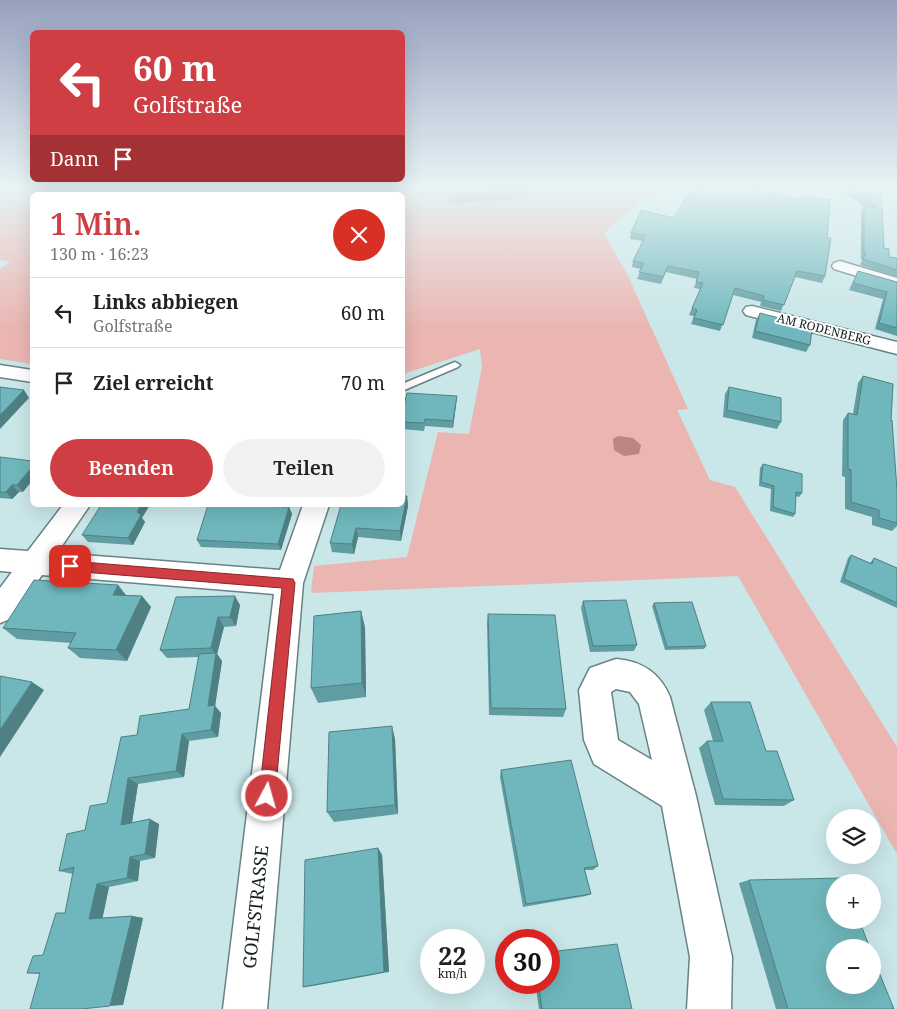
<!DOCTYPE html>
<html lang="de">
<meta charset="utf-8">
<style>
:root{--surface:#fff;--page:#f2f2f2;--text:#222;--muted:#767676;--line:#e0e0e0;--accent:#ce3e42}
body{margin:0;font-family:"Noto Serif",serif;background:var(--page);color:var(--text);height:100vh;display:flex;flex-direction:column;font-size:19px;white-space:nowrap}
*{box-sizing:border-box;margin:0}
p{font-size:16px;color:var(--muted)}
.icon{flex:none;width:28px;height:28px;fill:none;stroke:currentColor;stroke-width:2;stroke-linecap:round;stroke-linejoin:round}
.map{position:relative;flex:1;overflow:hidden}
.sheet{position:absolute;left:30px;top:192px;width:375px;height:315px;display:flex;flex-direction:column;background:var(--surface);border-radius:8px;box-shadow:0 5px 20px #0002}
.sheet>*{flex:none}
.guide{position:absolute;left:30px;top:30px;width:375px;height:152px;border-radius:8px;box-shadow:0 5px 20px #0002;background:#ce3e42;color:#fff;overflow:hidden}
.fabs{position:absolute;left:826px;top:809px;display:grid;gap:10px}
.fabs a{display:grid;place-items:center;width:55px;height:55px;border-radius:50%;background:var(--surface);box-shadow:0 5px 20px #0002;font-size:25px}
.speed{position:absolute;left:420px;top:929px;display:flex;gap:10px;font-size:25px;font-weight:700;text-align:center}
.speed>*{display:grid;place-content:center;width:65px;height:65px;border-radius:50%;background:var(--surface);box-shadow:0 5px 20px #0002;line-height:1}
.speed small{font-size:12px;font-weight:400}
.speed .limit{border:8px solid #d22;background:#fff;color:#111}
.pin{position:absolute;display:grid;place-items:center;width:42px;height:42px;color:#fff;margin:-21px;border-radius:10px;box-shadow:0 2px 8px #0006}
.me{position:absolute;width:55px;margin:-28px;rotate:6deg;stroke-linejoin:round;filter:drop-shadow(0 0 4px #0008)}
.turn{display:flex;align-items:center;gap:18px;height:105px;padding:0 20px;font-size:22px}
.turn .icon{width:65px;height:65px;stroke-width:2.5}
.turn b{display:block;font-size:35px;line-height:42px}
.then{display:flex;align-items:center;height:48px;padding:0 20px;background:#0003;gap:10px;font-size:19px}
.round{display:grid;place-items:center;flex:none;width:52px;height:52px;border-radius:26px;background:var(--page)}
.overview{display:flex;align-items:center;justify-content:space-between;height:85px;padding:0 20px}
h1{font-size:30px;font-weight:600;line-height:38px;color:var(--accent)}
.action{display:flex;gap:10px;margin-top:auto;padding:10px 20px}
.action a{flex:1;height:58px;border-radius:30px;background:var(--accent);color:#fff;font-size:20px;font-weight:600;line-height:58px;text-align:center}
.action a+a{background:var(--page);color:var(--text)}
ul{padding:0;list-style:none}
li{display:flex;align-items:center;gap:15px;height:70px;padding:0 20px;border-top:1px solid var(--line)}
li div{flex:1}
li b{display:block;font-size:19px}
li em{font-style:normal}
.map>svg:first-child{display:block}
.green{fill:#ebb6b2}
.water{fill:#be8480}
.lines{fill:none;stroke-linecap:round;stroke-linejoin:round}
.service-casing{stroke:#698385;stroke-width:3}
.minor-casing{stroke:#698385;stroke-width:3}
.service{fill:#fff;fill-rule:evenodd}
.minor{fill:#fff;fill-rule:evenodd}
.wall{fill:#5f9da2}
.shaded-wall{fill:#4e8084}
.building{fill:#6fb7bc;stroke:#4e8084}
.route{fill:#ce3e42;stroke:#86282b}
.labels{text-anchor:middle;dominant-baseline:central;stroke-width:4;stroke-linejoin:round;paint-order:stroke}
.far-street-label{font-size:12px;fill:#152020;stroke:#fff}
.near-street-label{font-size:18px;fill:#152020;stroke:#fff}
</style>
<div class="map">
<svg width="897" height="1009" viewBox="0 0 897 1009">
<rect width="100%" height="100%" fill="#c9e6e8"/>
<path class="green" d="M0,187H705L656,193L644,198L604,233L628,276L688,409L677,410L710,480L735,487L897,747V854L738,576L311,593L314,566L407,557L438,432L469,434L482,367L480,349L403,374L402,195H32V364L0,359V269L10,262L0,260Z"/>
<g class="water">
<path d="M503,187H525L532,190L530,195L509,200L473,201L457,205L450,203L446,199L457,194Z"/>
<path d="M618,436L633,438L641,445L639,454L624,456L614,450L613,439Z"/>
</g>
<g class="lines">
<g class="service-casing">
<path id="service" d="M455,362L460,365L458,367L402,391V384Z"/>
</g>
<g class="minor-casing">
<g id="minor">
<path d="M840,261L897,278V288L834,269L832,266L834,263Z"/>
<path d="M752,306L897,342V354L746,315L743,311L746,307Z"/>
<path d="M0,365L32,370V382L0,377Z"/>
<path d="M63,505H90L57,553L280,570L303,505H329L303,583L267,1009H223L274,594L42,575L10,619L0,623V588L12,572L0,571V549L28,551Z"/>
<path d="M616,659C642,661 660,673 670,697L696,796L732,957L731,1009H687L690,957L662,806L594,764L584,740L579,690L590,668ZM616,689L630,692L639,704L652,760L618,740L611,692Z"/>
</g>
</g>
<use href="#service" class="service"/>
<use href="#minor" class="minor"/>
</g>
<g class="wall">
<path d="M848,187H875L884,248L889,257L897,258V277L860,265L862,260L861,259V212L864,206L845,193Z"/>
<path d="M738,196L799,200L801,196L825,276L822,283L795,277L781,311L760,306L761,302L733,295L720,331L691,324L694,316L689,315L700,289L694,288L697,279L666,272L661,284L637,279L641,269L632,267L633,261L643,241L630,239L631,233Z"/>
<path d="M858,271L897,282V336L875,329L883,299L849,290Z"/>
<path d="M760,313L810,345L806,352L752,338L756,320Z"/>
<path d="M863,376L891,421L897,523V526L892,531L872,525V517L845,509V477L842,476L843,420L848,413L853,414L858,383Z"/>
<path d="M729,387L781,422L777,429L723,417L725,394Z"/>
<path d="M457,396L453,428L425,426L424,431L402,429V413Z"/>
<path d="M0,457L23,492H19L12,499L0,498Z"/>
<path d="M763,464L802,493L799,497L795,496V514L793,517L770,511L771,489L759,486L760,468Z"/>
<path d="M407,496L408,506L401,541L358,537L354,554L332,552L330,543Z"/>
<path d="M289,507L292,514L281,550L201,547L197,540Z"/>
<path d="M142,518L145,522L133,545L88,542L82,535Z"/>
<path d="M851,555L870,563L874,558L897,568V608L840,582L848,558Z"/>
<path d="M118,585L126,595L142,596L151,607L127,661L80,658L68,648L71,643L17,639L3,628Z"/>
<path d="M583,601L637,645L634,651L590,652L581,608Z"/>
<path d="M654,603L706,646L704,649L665,650L652,606Z"/>
<path d="M240,605L236,626L224,627L217,654L222,661L215,706L221,713L218,737L189,741L184,777L138,784L132,822L159,824L155,858L140,861L138,881L109,887L102,918L132,916L143,918L123,1005L40,974L27,973L43,955L65,913L73,874L59,871L85,830L107,803L137,735L189,709L199,657L167,658L160,650Z"/>
<path d="M361,611L365,628L366,697L318,703L311,688Z"/>
<path d="M488,614L566,709L563,717L489,715L487,623Z"/>
<path d="M711,702L766,751L794,800L784,806L715,805L699,748L707,741H713L704,710Z"/>
<path d="M395,739L398,814L334,822L327,812Z"/>
<path d="M501,770L598,866L593,870H585L591,894L586,896L523,907L500,777Z"/>
<path d="M378,848L382,855L389,972L313,986L303,987Z"/>
<path d="M749,880L894,1009H776L739,883Z"/>
<path d="M535,982H549L632,1009H539Z"/>
</g>
<g class="shaded-wall">
<path d="M24,390L29,398L0,429V415Z"/>
<path d="M457,396L453,428V421Z"/>
<path d="M32,467V481L23,492L17,485Z"/>
<path d="M12,485L19,492L12,499L6,492Z"/>
<path d="M407,496L408,506L401,541L400,531Z"/>
<path d="M141,505H150L142,518L145,522L133,545L128,538L137,512Z"/>
<path d="M289,507L292,514L281,550L278,544Z"/>
<path d="M356,528L358,537L354,554L352,544Z"/>
<path d="M118,585L127,597L113,595Z"/>
<path d="M142,596L151,607L127,661L116,650Z"/>
<path d="M235,596L240,605L236,626L230,617Z"/>
<path d="M361,611L365,628L366,697L362,683Z"/>
<path d="M218,617L224,627L217,654L222,661L215,706L221,713L218,737L211,730L208,706L216,655L211,648Z"/>
<path d="M32,682L44,690L0,757V730Z"/>
<path d="M392,726L395,739L398,814L395,805Z"/>
<path d="M182,734L189,741L184,777L176,771Z"/>
<path d="M128,778L138,784L131,829L121,825Z"/>
<path d="M150,819L159,824L155,858L145,854Z"/>
<path d="M378,848L382,855L389,972H384Z"/>
<path d="M130,857L140,861L138,881L127,878Z"/>
<path d="M97,884L109,887L102,921L89,919Z"/>
<path d="M132,916L143,918L123,1005L110,1006Z"/>
</g>
<g class="building">
<path d="M713,187H724L738,196L742,187H746L768,191L800,200L801,196L830,200L827,238H831L825,276L797,271L784,305L763,300L764,296L735,288L723,325L694,318L697,310L692,308L703,283L696,282L699,272L668,266L663,277L639,272L644,263L633,261L646,235L631,233L641,210L674,218L690,190Z"/>
<path d="M848,187H875L881,191L884,248L889,249V257L897,258V270L863,259L866,253H864V206L878,208Z"/>
<path d="M858,271L897,282V328L879,323L887,292L853,283Z"/>
<path d="M760,313L779,318L778,321L812,329L810,345L755,331Z"/>
<path d="M863,376L893,384L891,421L892,420L897,490V523L879,518V510L851,502V470L848,469V413L857,415Z"/>
<path d="M0,387L24,390L0,415Z"/>
<path d="M729,387L781,398V422L727,410Z"/>
<path d="M407,393L457,396L453,421L425,419L424,423L402,422V413Z"/>
<path d="M0,457L32,461V467L17,485H12L6,492H0Z"/>
<path d="M763,464L802,474V493L796,492L795,514L773,507L774,486L761,482Z"/>
<path d="M402,496H407L400,531L356,528L352,544L330,543L341,505H402Z"/>
<path d="M101,505H141L137,512L141,515L128,538L82,535Z"/>
<path d="M208,505H231L289,507L278,544L197,540Z"/>
<path d="M851,555L872,564L874,558L897,568V603L844,579Z"/>
<path d="M34,580L118,585L113,595L142,596L116,650L68,648L76,633L3,628Z"/>
<path d="M235,596L230,617H218L211,648L160,650L176,597Z"/>
<path d="M626,600L637,645L593,646L583,601Z"/>
<path d="M692,602L706,646L667,647L654,603Z"/>
<path d="M361,611L362,683L311,688L314,616Z"/>
<path d="M488,614L555,615L566,709L491,708Z"/>
<path d="M216,653L208,706L215,705L211,730L182,734L176,771L128,778L121,825L150,819L145,854L130,857L127,878L97,884L89,919L132,916L110,1006L81,1009H30L40,973H27L33,956L43,955L56,913H65L74,867L59,871L67,834L85,830L90,806L107,803L121,737L137,735L140,716L189,709L199,654Z"/>
<path d="M0,676L32,682L0,730Z"/>
<path d="M711,702H750L766,751H777L794,800L723,799L707,741H723Z"/>
<path d="M392,726L395,805L327,812L329,732Z"/>
<path d="M571,760L598,866L584,868L591,894L526,904L501,770Z"/>
<path d="M378,848L384,972L303,987L305,860Z"/>
<path d="M843,878L844,882H835V920H859L870,948H835V985H872V955L894,1009H788L749,880Z"/>
<path d="M617,944L632,1009H542L538,982H549V952Z"/>
</g>
<linearGradient id="sky" x2="0" y2="1"><stop stop-color="#97a1be"/><stop offset="0.57" stop-color="#e7f4f5"/><stop offset="1" stop-color="#e7f4f5" stop-opacity="0"/></linearGradient>
<rect width="897" height="328" fill="url(#sky)"/>
<path class="route" d="M70,561L293,579L295,583L275,796L273,802L267,804L261,802L259,796L282,588L70,571L65,570L63,566L65,562Z"/>
<g class="labels">
<g class="far-street-label">
<text transform="translate(824 329) rotate(14)">AM RODENBERG</text>
</g>
<g class="near-street-label">
<text transform="translate(255 907) rotate(-84)">GOLFSTRASSE</text>
</g>
</g>
</svg>
<div class="fabs">
<a><svg class="icon" aria-label="layers" viewBox="0 0 24 24"><path d="M12 4l9 5-9 5-9-5zM3 14l9 5 9-5"/></svg></a>
<a>+</a>
<a>−</a>
</div>
<div class="speed"><div>22<small>km/h</small></div><div class="limit">30</div></div>
<div class="pin" style="left:70px;top:566px;background:#d93025"><svg class="icon" aria-label="arrive" viewBox="0 0 24 24"><path d="M6 21V4h12l-3 4 3 4H6"/></svg></div>
<svg class="me" style="left:267px;top:796px" viewBox="-20 -20 40 40"><circle r="17" fill="#ce3e42" stroke="#fff" stroke-width="3"/><path d="M0-11L8 9 0 5-8 9z" fill="#fff"/></svg>
<div class="guide">
<div class="turn"><svg class="icon" aria-label="left" viewBox="0 0 24 24"><path d="M17 20v-9H6M10 6l-5 5 5 5"/></svg><div><b>60 m</b>Golfstraße</div></div>
<div class="then">Dann<svg class="icon" aria-label="arrive" viewBox="0 0 24 24"><path d="M6 21V4h12l-3 4 3 4H6"/></svg></div>
</div>
<section class="sheet">
<div class="overview"><div><h1>1 Min.</h1><p>130 m · 16:23</p></div><a class="round" style="background:#d93025;color:#fff"><svg class="icon" aria-label="close" viewBox="0 0 24 24"><path d="M6 6l12 12M18 6L6 18"/></svg></a></div>
<ul>
<li><svg class="icon" aria-label="left" viewBox="0 0 24 24"><path d="M17 20v-9H6M10 6l-5 5 5 5"/></svg><div><b>Links abbiegen</b><p>Golfstraße</p></div><em>60 m</em></li>
<li><svg class="icon" aria-label="arrive" viewBox="0 0 24 24"><path d="M6 21V4h12l-3 4 3 4H6"/></svg><div><b>Ziel erreicht</b></div><em>70 m</em></li>
</ul>
<div class="action"><a>Beenden</a><a>Teilen</a></div>
</section>
</div>
